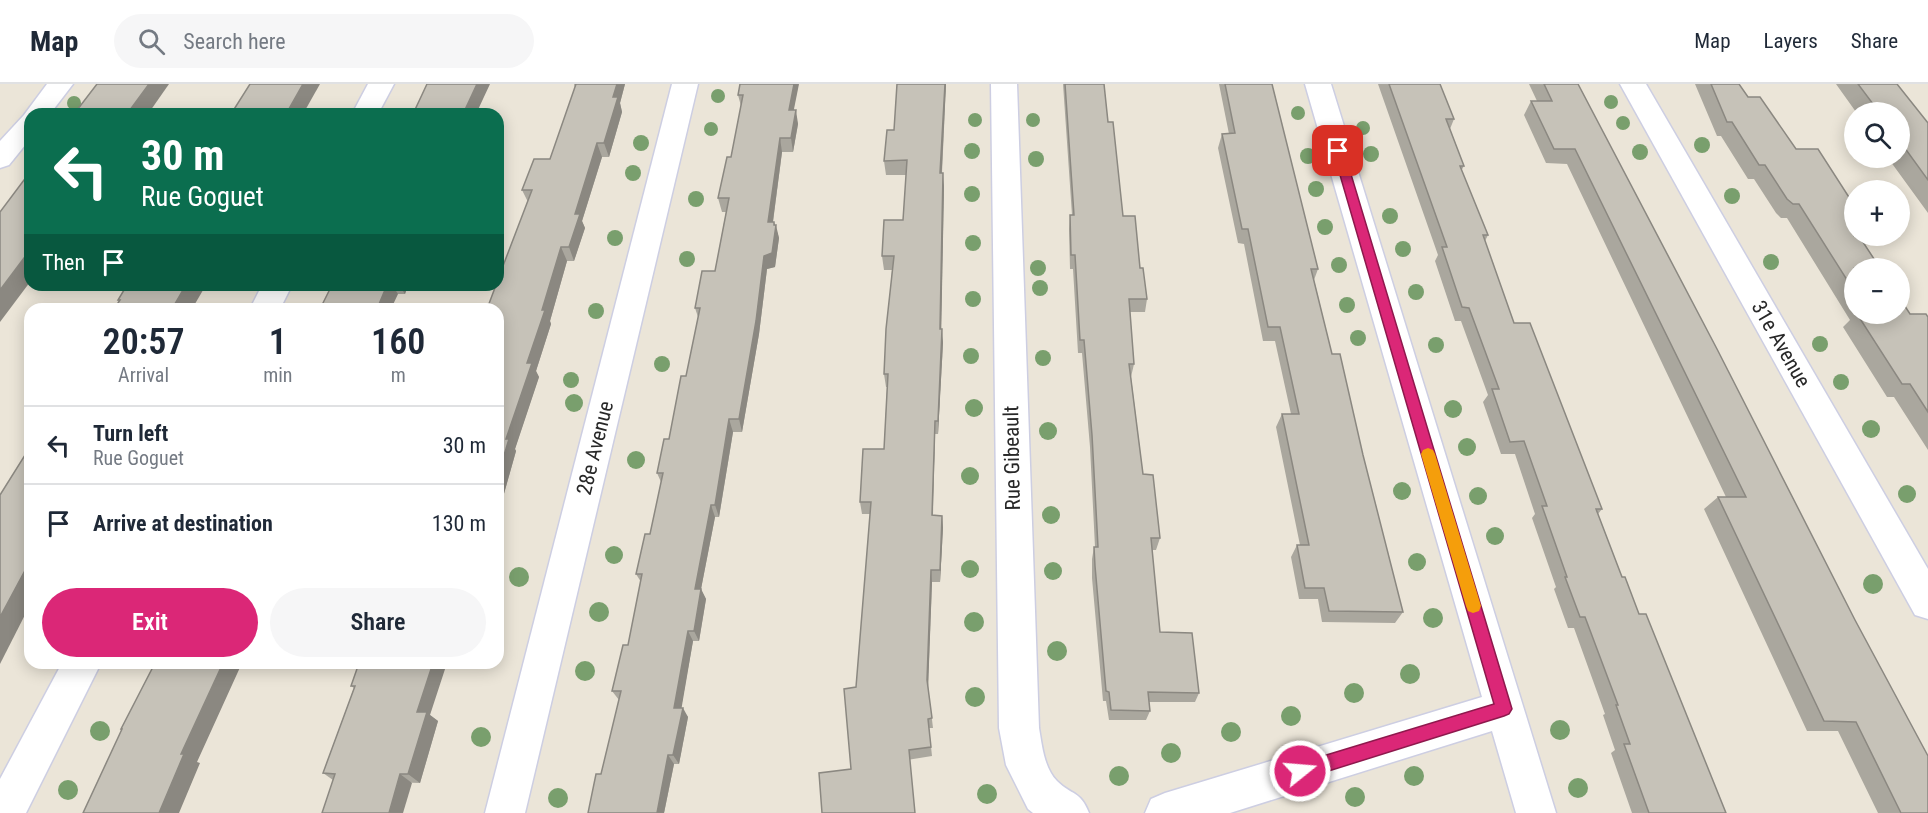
<!DOCTYPE html>
<meta charset="utf-8">
<style>
:root{--surface:#fff;--page:#f6f6f7;--text:#1f2937;--muted:#747a83;--line:#e0e1e3;--accent:#db2777}
body{margin:0;font-family:"Roboto Condensed",sans-serif;background:var(--page);color:var(--text);height:100vh;display:flex;flex-direction:column;font-size:22px;white-space:nowrap}
*{box-sizing:border-box;margin:0}
p{font-size:20px;color:var(--muted)}
.icon{flex:none;width:33px;height:33px;fill:none;stroke:currentColor;stroke-width:2;stroke-linecap:round;stroke-linejoin:round}
.map{position:relative;flex:1;overflow:hidden}
.details{position:absolute;left:24px;top:219px;width:480px;height:366px;display:flex;flex-direction:column;background:var(--surface);border-radius:18px;box-shadow:0 3px 15px #0003}
.details>*{flex:none}
.top-card{position:absolute;left:24px;top:24px;width:480px;height:183px;border-radius:18px;box-shadow:0 3px 15px #0003;background:#0b6e4f;color:#fff;overflow:hidden}
.controls{position:absolute;left:1844px;top:18px;display:grid;gap:12px}
.controls a{display:grid;place-items:center;width:66px;height:66px;border-radius:50%;background:var(--surface);box-shadow:0 3px 15px #0003;font-size:30px}
.pin{position:absolute;display:grid;place-items:center;width:51px;height:51px;color:#fff;margin:-26px;border-radius:12px;box-shadow:0 3px 9px #0006}
.me{position:absolute;width:66px;margin:-33px;rotate:73deg;stroke-linejoin:round;filter:drop-shadow(0 0 4px #0008)}
.turn{display:flex;align-items:center;gap:21px;height:126px;padding:0 18px;font-size:27px}
.turn .icon{width:78px;height:78px;stroke-width:2.5}
.turn b{display:block;font-size:42px;line-height:51px}
.then{display:flex;align-items:center;height:57px;padding:0 18px;background:#0003;gap:12px;font-size:22px}
.eta{display:flex;justify-content:space-evenly;align-items:center;height:102px;text-align:center}
.eta b{font-size:36px;font-weight:600;line-height:42px}
.action{display:flex;gap:12px;margin-top:auto;padding:12px 18px}
.action a{flex:1;height:69px;border-radius:36px;background:var(--accent);color:#fff;font-size:24px;font-weight:600;line-height:69px;text-align:center}
.action a+a{background:var(--page);color:var(--text)}
ul{padding:0;list-style:none}
li{display:flex;align-items:center;gap:18px;height:78px;padding:0 18px;border-top:2px solid var(--line)}
li div{flex:1}
li b{display:block;font-size:22px}
li em{font-style:normal}
header{display:flex;align-items:center;gap:36px;box-sizing:border-box;height:84px;padding:0 30px;background:var(--surface);border-bottom:2px solid var(--line)}
header strong{font-size:28px}
nav{display:flex;gap:33px;margin-inline-start:auto;font-size:21px}
.search{width:420px;height:54px;background:var(--page);display:flex;align-items:center;gap:15px;box-sizing:border-box;padding:0 21px;border-radius:33px;color:var(--muted);font-size:22px}
.map>svg:first-child{display:block}
.lines{fill:none;stroke-linecap:round;stroke-linejoin:round}
.minor-casing{stroke:#cdcee2;stroke-width:3}
.minor{fill:#fff;fill-rule:evenodd}
.tree{fill:#799f6d}
.wall{fill:#aaa79e}
.shaded-wall{fill:#8b8881}
.building{fill:#c6c2b8;stroke:#8b8881;stroke-width:1.5}
.route{fill:#db2777;stroke:#8e194d;stroke-width:1.5}
.slow{fill:#f59e0b}
.labels{text-anchor:middle;dominant-baseline:central;stroke-width:6;stroke-linejoin:round;paint-order:stroke}
.street-label{font-size:21px;fill:#282828;stroke:#fff}
</style>
<header>
<strong>Map</strong>
<div class="search"><svg class="icon" aria-label="search" viewBox="0 0 24 24"><circle cx="10" cy="10" r="6"/><path d="M15 15l6 6"/></svg>Search here</div>
<nav><a>Map</a><a>Layers</a><a>Share</a></nav>
</header>
<div class="map">
<svg width="1928" height="729" viewBox="0 0 1928 729">
<rect width="100%" height="100%" fill="#ebe5d8"/>
<g class="lines">
<g class="minor-casing">
<g id="minor">
<path d="M47,0H73L50,30H30V55L9,81L0,84V57L24,31Z"/>
<path d="M368,0H394L378,30H352Z"/>
<path d="M672,0H698L525,729H485Z"/>
<path d="M991,0H1017L1039,644C1042,661 1044,684 1057,697C1072,712 1080,706 1089,729H1033L1028,725L1006,681L999,644Z"/>
<path d="M1305,0H1331L1556,729H1516L1492,647L1230,729H1145L1151,715L1165,709L1482,613Z"/>
<path d="M1620,0H1646L1928,485V535L1915,531Z"/>
<path d="M262,201H292L280,225H250Z"/>
<path d="M62,579H101L26,729H0V695Z"/>
</g>
</g>
<use href="#minor" class="minor"/>
</g>
<g class="tree">
<circle cx="718" cy="12" r="7"/>
<circle cx="1611" cy="18" r="7"/>
<circle cx="74" cy="19" r="7"/>
<circle cx="1298" cy="29" r="7"/>
<circle cx="975" cy="36" r="7"/>
<circle cx="1033" cy="36" r="7"/>
<circle cx="1623" cy="39" r="7"/>
<circle cx="1363" cy="44" r="7"/>
<circle cx="711" cy="45" r="7"/>
<circle cx="641" cy="59" r="8"/>
<circle cx="1702" cy="61" r="8"/>
<circle cx="972" cy="67" r="8"/>
<circle cx="1640" cy="68" r="8"/>
<circle cx="1371" cy="70" r="8"/>
<circle cx="1308" cy="72" r="8"/>
<circle cx="1036" cy="75" r="8"/>
<circle cx="633" cy="89" r="8"/>
<circle cx="1316" cy="105" r="8"/>
<circle cx="972" cy="110" r="8"/>
<circle cx="1732" cy="112" r="8"/>
<circle cx="696" cy="115" r="8"/>
<circle cx="1390" cy="132" r="8"/>
<circle cx="1325" cy="143" r="8"/>
<circle cx="615" cy="154" r="8"/>
<circle cx="973" cy="159" r="8"/>
<circle cx="1403" cy="165" r="8"/>
<circle cx="687" cy="175" r="8"/>
<circle cx="1771" cy="178" r="8"/>
<circle cx="1339" cy="181" r="8"/>
<circle cx="1038" cy="184" r="8"/>
<circle cx="1040" cy="204" r="8"/>
<circle cx="1416" cy="208" r="8"/>
<circle cx="973" cy="215" r="8"/>
<circle cx="1347" cy="221" r="8"/>
<circle cx="596" cy="227" r="8"/>
<circle cx="1358" cy="254" r="8"/>
<circle cx="1820" cy="260" r="8"/>
<circle cx="1436" cy="261" r="8"/>
<circle cx="971" cy="272" r="8"/>
<circle cx="1043" cy="274" r="8"/>
<circle cx="662" cy="280" r="8"/>
<circle cx="571" cy="296" r="8"/>
<circle cx="1841" cy="298" r="8"/>
<circle cx="574" cy="319" r="9"/>
<circle cx="974" cy="324" r="9"/>
<circle cx="1453" cy="325" r="9"/>
<circle cx="1871" cy="345" r="9"/>
<circle cx="1048" cy="347" r="9"/>
<circle cx="1467" cy="363" r="9"/>
<circle cx="636" cy="376" r="9"/>
<circle cx="970" cy="392" r="9"/>
<circle cx="1402" cy="407" r="9"/>
<circle cx="1907" cy="410" r="9"/>
<circle cx="1478" cy="412" r="9"/>
<circle cx="1051" cy="431" r="9"/>
<circle cx="1495" cy="452" r="9"/>
<circle cx="614" cy="471" r="9"/>
<circle cx="1417" cy="478" r="9"/>
<circle cx="970" cy="485" r="9"/>
<circle cx="1053" cy="487" r="9"/>
<circle cx="519" cy="493" r="10"/>
<circle cx="1873" cy="500" r="10"/>
<circle cx="599" cy="528" r="10"/>
<circle cx="1433" cy="534" r="10"/>
<circle cx="974" cy="538" r="10"/>
<circle cx="1057" cy="567" r="10"/>
<circle cx="585" cy="587" r="10"/>
<circle cx="1410" cy="590" r="10"/>
<circle cx="1354" cy="609" r="10"/>
<circle cx="975" cy="613" r="10"/>
<circle cx="1291" cy="632" r="10"/>
<circle cx="1560" cy="646" r="10"/>
<circle cx="100" cy="647" r="10"/>
<circle cx="1231" cy="648" r="10"/>
<circle cx="481" cy="653" r="10"/>
<circle cx="1171" cy="669" r="10"/>
<circle cx="1119" cy="692" r="10"/>
<circle cx="1414" cy="692" r="10"/>
<circle cx="1578" cy="704" r="10"/>
<circle cx="68" cy="706" r="10"/>
<circle cx="987" cy="710" r="10"/>
<circle cx="1355" cy="713" r="10"/>
<circle cx="558" cy="714" r="10"/>
</g>
<g class="wall">
<path d="M574,0H625L620,19L622,28L609,73H602L582,137L585,144L574,177H567L550,237L551,240L536,287L539,293L515,365L516,367L498,431V225H487L528,118L522,106L550,75L575,4Z"/>
<path d="M740,0L794,26L798,40L793,68H782L773,138H774L779,154L775,183L767,185L759,250L742,348H733L719,433H715L701,505L706,515L699,557H693L681,624L688,633L679,680H674L664,729H588L601,690L619,616L612,607L628,561L641,498L636,490L650,450L661,398L657,389L669,355L686,292L698,233L695,224L715,187L726,128H722L718,114L731,73L741,22L738,11Z"/>
<path d="M897,0H946L942,89L944,103L941,245L943,259L938,350H935L933,431L942,432L943,444L940,498H932L928,602L933,644H929L932,672L851,685L870,430H862L860,418L884,365L887,303H886L884,290L892,186H884L882,172L903,136L906,91H886L884,77L894,46Z"/>
<path d="M1063,0H1104L1108,38L1123,132L1140,184L1147,215L1145,228H1130L1134,280L1131,293L1143,390L1160,454L1156,466H1152L1160,548L1199,609L1195,618H1149L1150,627L1146,636H1109L1106,617H1103L1092,494V475L1094,463H1095L1090,363L1082,269H1078L1073,185H1070L1069,145L1070,131H1072Z"/>
<path d="M1219,0H1272L1318,185L1314,196L1332,270L1363,371L1403,528L1395,539L1322,538L1318,515H1299L1291,473L1297,461H1300L1276,343L1282,330H1291L1275,257H1263L1244,160L1238,159L1218,64L1222,50H1229Z"/>
<path d="M1378,0H1440L1454,35L1450,45L1464,82L1461,87L1488,151L1485,157L1514,239L1602,425L1598,430L1622,493L1726,729H1632L1611,669L1615,666L1603,631L1605,630L1574,544H1568L1554,505L1556,503L1532,434L1535,430L1515,370H1501L1483,318L1488,311L1461,237H1455L1435,177L1438,171Z"/>
<path d="M1529,0H1578L1928,729H1878L1838,647H1807L1704,425L1718,413H1726L1567,80L1546,79L1524,31L1531,17H1537Z"/>
<path d="M1695,0H1739L1748,13L1796,65L1854,121V132L1849,137L1854,184V230H1910L1928,233V366L1894,313H1887L1843,243L1850,236L1787,134H1781L1776,129L1754,95H1748L1721,52H1717Z"/>
<path d="M1836,0H1897L1928,39V129L1888,74H1899V28H1856Z"/>
<path d="M332,201H408L405,210H398Z"/>
<path d="M359,579L430,631L438,637L420,699L333,696L323,689L354,604L351,602Z"/>
</g>
<g class="shaded-wall">
<path d="M149,0H169L148,30H127Z"/>
<path d="M303,0H320L303,30H286Z"/>
<path d="M477,0H490L476,30H463Z"/>
<path d="M617,0H625L620,19L622,28L609,73L604,59L613,13Z"/>
<path d="M794,0H799L791,40L789,26Z"/>
<path d="M945,0H946L941,103L940,89Z"/>
<path d="M796,26L798,40L793,68L791,54Z"/>
<path d="M780,54L782,68L771,152L768,138Z"/>
<path d="M597,59L602,73L582,137L585,144L574,177L569,163L575,130Z"/>
<path d="M943,89L944,103L941,259L940,245Z"/>
<path d="M774,138L775,147L776,141L779,154L775,183L767,185L759,250L742,348L739,335L764,172Z"/>
<path d="M561,163L567,177L550,237L551,240L536,287L539,293L515,365L516,367L498,431V391L506,355L542,226Z"/>
<path d="M30,166V198L0,238V206Z"/>
<path d="M186,201H206L192,225H172Z"/>
<path d="M387,201H392L398,210L391,225H377Z"/>
<path d="M399,201H408L405,210Z"/>
<path d="M942,245L943,259L938,350V337Z"/>
<path d="M729,335L733,348L719,433L715,421Z"/>
<path d="M935,337V350L932,443V431Z"/>
<path d="M711,421L715,433L701,505L706,515L699,557L694,547L695,505Z"/>
<path d="M942,432L943,444L940,498V486Z"/>
<path d="M30,473V521L0,580V533Z"/>
<path d="M931,486L932,498L928,606L927,596Z"/>
<path d="M688,547L693,557L680,633L674,624Z"/>
<path d="M223,579H242L197,678L200,679L179,729H159L181,670Z"/>
<path d="M433,579H447L430,631L438,637L420,699L408,690L417,628Z"/>
<path d="M683,624L688,633L679,680L673,671Z"/>
<path d="M668,671L674,680L664,729H657Z"/>
<path d="M400,690L412,699L403,729H389Z"/>
</g>
<g class="building">
<path d="M97,0H149L127,30H74Z"/>
<path d="M250,0H303L286,30H231Z"/>
<path d="M427,0H477L463,30H413Z"/>
<path d="M576,0H617L613,13H618L604,59H597L575,130H580L569,163H561L542,226H545L527,279H532L506,355H509L498,391V225H483H487L496,201H498V195L532,106H522L534,75H550Z"/>
<path d="M740,0H794L789,26H796L791,54H780L768,138H774V141H776L772,169L764,172L756,237L739,335H729L715,421H711L695,505H701L694,547H688L674,624H683L673,671H668L657,729H588L596,690H601L621,607H612L623,561H628L642,490H636L645,450H650L663,389H657L664,355H669L681,292H686L700,224H695L702,187H715L729,114H718L727,73H731L743,11H738Z"/>
<path d="M897,0H945L940,89H943L940,245H942L938,337H935L932,431L942,432L940,486H931L927,596L932,634L928,635L931,663L909,666L915,729H822L819,689L851,685L844,605L856,603L871,418H860L863,365H884L888,290H884L886,245L894,172H882L884,136H903L907,76L884,77L887,46H894Z"/>
<path d="M1065,0H1104L1108,38H1113L1123,132H1135L1140,184H1143L1147,215H1129L1134,280H1129L1143,390L1153,391L1160,454H1151L1160,548L1192,549L1199,609L1148,608L1150,627L1111,626L1109,608L1106,607L1095,482L1094,463H1098L1092,351L1084,256H1080L1075,171H1071L1070,131H1074Z"/>
<path d="M1225,0H1272L1318,185H1311L1332,270H1340L1363,371L1403,528L1329,527L1324,504H1305L1297,461H1309L1282,330H1299L1280,243H1268L1248,145H1242L1222,50L1235,49Z"/>
<path d="M1389,0H1440L1454,35H1446L1464,82H1460L1488,151H1483L1514,239H1530L1602,425H1596L1622,493H1625L1639,530H1646L1726,729H1649L1624,660H1630L1616,621H1618L1585,533H1580L1565,493H1567L1542,422H1547L1524,357L1510,358L1492,305H1499L1469,224L1462,223L1442,163H1447Z"/>
<path d="M1544,0H1578L1717,265L1855,536L1928,672V729H1901L1856,638L1824,637L1718,413H1746L1575,65H1554L1531,17H1552Z"/>
<path d="M1711,0H1739L1748,13H1760L1796,65H1818L1854,121V127H1847L1852,134L1847,133L1854,145V152H1859L1880,184H1854V207L1799,120H1793L1787,115L1765,81H1759L1732,38H1727Z"/>
<path d="M1858,0H1897L1928,39V96L1899,56V28H1879Z"/>
<path d="M30,88V166L0,206V128Z"/>
<path d="M127,201H186L172,225H114L120,216H118Z"/>
<path d="M332,201H387L377,225H320Z"/>
<path d="M1899,213L1910,230H1926L1928,233V328L1910,300H1902L1857,230H1899Z"/>
<path d="M30,363V473L26,479H29L0,533V411Z"/>
<path d="M155,579H223L181,670H184L159,729H83L122,645H121Z"/>
<path d="M359,579H433L417,628H427L408,690H400L389,729H322L335,690L323,689L355,602H351Z"/>
</g>
<path class="route" d="M1338,63L1344,67L1512,625L1509,630L1504,632L1300,696L1294,693L1292,687L1294,681L1300,679L1494,620L1333,67Z"/>
<path class="slow" d="M1428,364L1433,366L1435,370L1481,522L1479,527L1473,529L1468,527L1466,522L1421,370L1423,366Z"/>
<g class="labels">
<g class="street-label">
<text transform="translate(1781 260) rotate(60)">31e Avenue</text>
<text transform="translate(595 364) rotate(-76)">28e Avenue</text>
<text transform="translate(1012 374) rotate(-91)">Rue Gibeault</text>
</g>
</g>
</svg>
<div class="controls">
<a><svg class="icon" aria-label="search" viewBox="0 0 24 24"><circle cx="10" cy="10" r="6"/><path d="M15 15l6 6"/></svg></a>
<a>+</a>
<a>−</a>
</div>
<div class="pin" style="left:1338px;top:67px;background:#d93025"><svg class="icon" aria-label="arrive" viewBox="0 0 24 24"><path d="M6 21V4h12l-3 4 3 4H6"/></svg></div>
<svg class="me" style="left:1300px;top:687px" viewBox="-20 -20 40 40"><circle r="17" fill="#db2777" stroke="#fff" stroke-width="3"/><path d="M0-11L8 9 0 5-8 9z" fill="#fff"/></svg>
<div class="top-card">
<div class="turn"><svg class="icon" aria-label="left" viewBox="0 0 24 24"><path d="M17 20v-9H6M10 6l-5 5 5 5"/></svg><div><b>30 m</b>Rue Goguet</div></div>
<div class="then">Then<svg class="icon" aria-label="arrive" viewBox="0 0 24 24"><path d="M6 21V4h12l-3 4 3 4H6"/></svg></div>
</div>
<section class="details">
<div class="eta">
<div><b>20:57</b><p>Arrival</p></div>
<div><b>1</b><p>min</p></div>
<div><b>160</b><p>m</p></div>
</div>
<ul>
<li><svg class="icon" aria-label="left" viewBox="0 0 24 24"><path d="M17 20v-9H6M10 6l-5 5 5 5"/></svg><div><b>Turn left</b><p>Rue Goguet</p></div><em>30 m</em></li>
<li><svg class="icon" aria-label="arrive" viewBox="0 0 24 24"><path d="M6 21V4h12l-3 4 3 4H6"/></svg><div><b>Arrive at destination</b></div><em>130 m</em></li>
</ul>
<div class="action"><a>Exit</a><a>Share</a></div>
</section>
</div>
